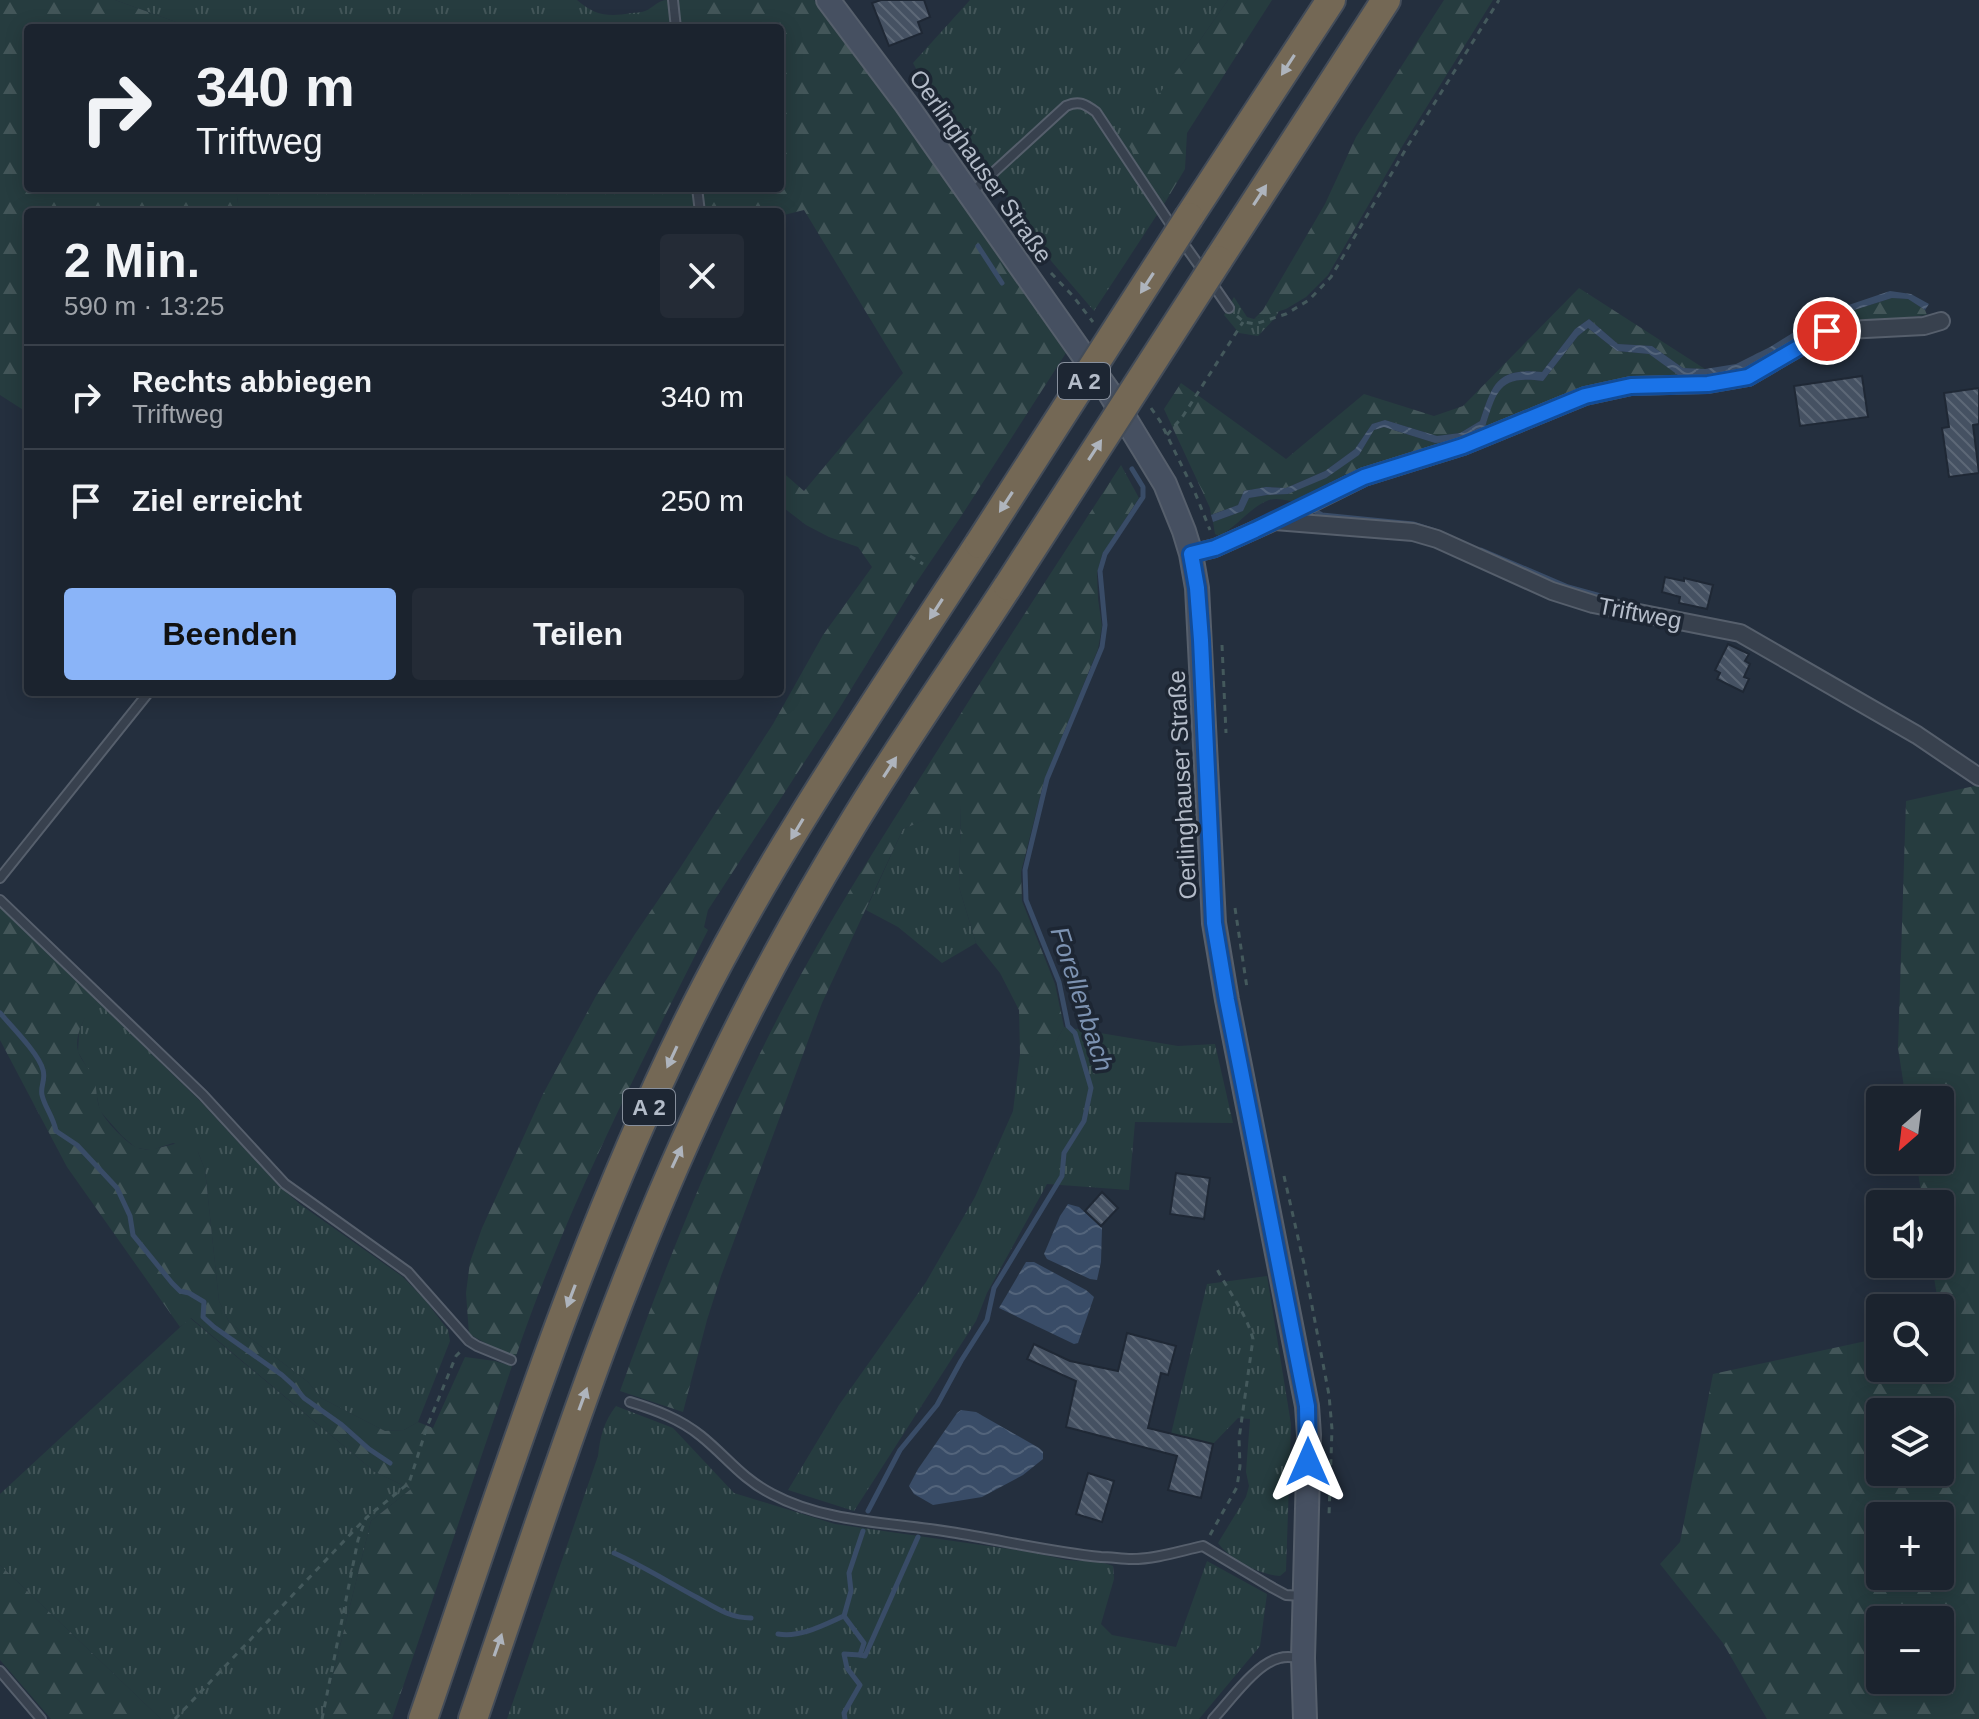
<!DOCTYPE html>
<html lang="de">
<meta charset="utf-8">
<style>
:root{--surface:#1b232e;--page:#242b36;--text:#f1f3f6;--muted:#a0a4aa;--line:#39404a;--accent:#8ab4f8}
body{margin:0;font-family:Arial,sans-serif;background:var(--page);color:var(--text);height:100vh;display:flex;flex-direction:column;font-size:30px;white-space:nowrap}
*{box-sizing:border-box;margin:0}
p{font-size:26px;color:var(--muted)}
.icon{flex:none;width:44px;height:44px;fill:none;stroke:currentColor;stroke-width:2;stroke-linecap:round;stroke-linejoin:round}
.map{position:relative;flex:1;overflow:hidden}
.sheet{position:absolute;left:24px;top:208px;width:760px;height:488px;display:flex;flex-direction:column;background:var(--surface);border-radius:8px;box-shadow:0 4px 20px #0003,0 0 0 2px var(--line)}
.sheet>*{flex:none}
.hud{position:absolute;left:24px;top:24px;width:760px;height:168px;border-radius:8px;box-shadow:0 4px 20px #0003,0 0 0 2px var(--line);background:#1b232e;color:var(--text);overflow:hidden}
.needle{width:52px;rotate:208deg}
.tools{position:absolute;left:1866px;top:1086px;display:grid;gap:16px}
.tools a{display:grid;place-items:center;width:88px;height:88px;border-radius:8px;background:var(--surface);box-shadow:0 4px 20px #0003,0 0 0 2px var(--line);font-size:40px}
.pin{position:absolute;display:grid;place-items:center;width:68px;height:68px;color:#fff;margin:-34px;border:4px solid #fff;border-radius:50%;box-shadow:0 2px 8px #0007}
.me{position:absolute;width:88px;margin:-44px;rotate:0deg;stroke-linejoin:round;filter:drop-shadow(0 0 6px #0008)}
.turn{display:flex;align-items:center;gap:28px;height:168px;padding:0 40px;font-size:36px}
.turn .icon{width:104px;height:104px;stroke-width:2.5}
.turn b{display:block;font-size:56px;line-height:68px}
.round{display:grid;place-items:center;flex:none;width:84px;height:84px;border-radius:8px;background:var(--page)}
.head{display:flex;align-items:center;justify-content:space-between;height:136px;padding:0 40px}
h1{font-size:48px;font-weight:700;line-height:60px}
.cta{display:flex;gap:16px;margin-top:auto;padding:16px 40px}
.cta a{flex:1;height:92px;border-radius:8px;background:var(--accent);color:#111;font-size:32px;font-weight:700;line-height:92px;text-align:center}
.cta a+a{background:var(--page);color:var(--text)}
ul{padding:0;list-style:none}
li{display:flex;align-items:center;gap:24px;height:104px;padding:0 40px;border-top:2px solid var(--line)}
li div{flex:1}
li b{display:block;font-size:30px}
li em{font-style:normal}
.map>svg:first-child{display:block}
.grass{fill:url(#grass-tufts)}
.forest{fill:url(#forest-firs);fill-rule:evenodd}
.water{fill:url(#water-waves)}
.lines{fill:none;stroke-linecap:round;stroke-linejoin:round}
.stream{stroke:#394c67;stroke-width:5}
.building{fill:url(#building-back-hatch);stroke:#1f2835;stroke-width:2}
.lane-casing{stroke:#565f6c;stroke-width:12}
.street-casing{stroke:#565f6c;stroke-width:20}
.secondary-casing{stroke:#565f6c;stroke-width:26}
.highway-casing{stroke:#434c59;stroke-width:32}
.path{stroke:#44595c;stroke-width:3;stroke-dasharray:6 6;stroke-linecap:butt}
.lane{stroke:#38414e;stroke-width:8}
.street{stroke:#38414e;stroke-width:16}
.secondary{stroke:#465061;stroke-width:22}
.highway{stroke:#746855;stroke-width:28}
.highway-bridge-casing{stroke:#434c59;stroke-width:32;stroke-linecap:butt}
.highway-bridge{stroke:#746855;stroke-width:28}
.oneway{fill:#aeb4bd}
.route-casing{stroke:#114b97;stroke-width:20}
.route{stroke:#1a73e8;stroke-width:14}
.labels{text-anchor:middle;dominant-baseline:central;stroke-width:7;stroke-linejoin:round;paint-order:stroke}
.shield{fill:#1d2633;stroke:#878f9c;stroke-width:2}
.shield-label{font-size:22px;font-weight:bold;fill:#b4bcc9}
.street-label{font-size:24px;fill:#b4bcc9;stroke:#1d2633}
.water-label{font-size:26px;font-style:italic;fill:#7c92b1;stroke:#1d2633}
</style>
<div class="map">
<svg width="1979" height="1719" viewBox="0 0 1979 1719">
<defs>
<pattern id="grass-tufts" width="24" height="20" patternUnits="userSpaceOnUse" patternTransform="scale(2)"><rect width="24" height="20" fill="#263c3f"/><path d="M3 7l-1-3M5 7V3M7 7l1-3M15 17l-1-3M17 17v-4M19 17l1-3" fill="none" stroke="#435659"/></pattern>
<pattern id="forest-firs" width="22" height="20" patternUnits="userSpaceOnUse" patternTransform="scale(2)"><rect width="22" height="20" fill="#263c3f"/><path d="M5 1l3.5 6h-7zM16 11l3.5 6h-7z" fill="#435659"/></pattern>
<pattern id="water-waves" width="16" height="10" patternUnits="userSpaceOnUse" patternTransform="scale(2)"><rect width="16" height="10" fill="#394c67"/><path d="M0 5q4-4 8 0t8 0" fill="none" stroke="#53647b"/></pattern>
<pattern id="building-back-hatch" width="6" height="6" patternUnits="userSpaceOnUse" patternTransform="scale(2)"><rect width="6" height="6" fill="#455162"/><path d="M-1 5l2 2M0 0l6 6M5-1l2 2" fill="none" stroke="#5d6877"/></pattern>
</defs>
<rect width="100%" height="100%" fill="#242f3e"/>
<g class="grass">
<path d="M115,0H577C595,16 609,17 632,13C633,13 644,12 645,11C655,7 657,0 668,0L672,28H187L176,22Z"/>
<path d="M970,0H1228L1196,46L1125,139L1166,201L1094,311L1052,262L999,186L981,167L933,101L913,63Z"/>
<path d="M236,188H693L697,212H239Z"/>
<path d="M1234,297L1247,317L1254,319L1279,311L1275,318L1258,336L1239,333L1224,315Z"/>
<path d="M961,804L959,887L976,943L942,963L898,927L866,910L903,829Z"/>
<path d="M97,1001L200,1101L279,1186L301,1205L403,1277L425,1300L448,1330L450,1341L418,1422L404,1430L385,1431L321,1398L308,1382L229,1322L219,1301L205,1170L198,1152L173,1143L152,1150L136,1148L122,1136L100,1111L93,1078L78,1052L79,1031L87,1012Z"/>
<path d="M1064,1027L1178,1046L1215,1044L1233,1123L1135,1122L1129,1190L1047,1184L987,1293L976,1321L854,1511L788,1490L839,1405L926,1282L975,1197L1013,1111L1020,1054L1046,1059Z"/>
<path d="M1267,1276L1291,1424L1286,1571L1280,1576C1261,1575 1229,1559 1218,1543L1246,1497L1249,1486L1246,1472L1250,1419L1238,1418L1213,1444L1171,1434L1207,1284Z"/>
<path d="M190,1318L375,1472L411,1489L371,1521L322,1719H161L0,1565V1494Z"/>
<path d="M616,1406L673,1428L734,1493L835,1524L1030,1552L1067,1560L1101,1562L1113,1566L1114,1579L1101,1624L1112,1635L1176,1647L1207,1561L1267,1594L1260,1646L1199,1719H507L598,1456C600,1437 604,1421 616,1406Z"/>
</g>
<g class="forest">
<path d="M0,0H115L176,22L187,28H28V188H236L239,212H28V413L0,395Z"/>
<path d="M677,0H814C904,113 984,234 1066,353L960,518L914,586L839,709L708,910L704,927L708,930C638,1069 566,1209 516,1356L498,1350L469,1334L466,1293L470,1262L482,1228L543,1094L596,996L635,934L680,868L773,724L823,635L872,567L858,547L829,537L806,525L780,505V470L804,491L903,373L804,210L780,216V212H706L702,188H780V28H681Z"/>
<path d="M1228,0H1272L1187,133L1185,169L1166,201L1124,139L1196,46Z"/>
<path d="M1444,0H1493L1403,145L1328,275L1306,297L1286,309L1254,319L1263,310L1325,204L1356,137Z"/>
<path d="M1579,288L1705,369L1683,368L1652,346L1618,344L1589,319L1575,329L1542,372C1496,368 1493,383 1480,421L1460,433L1437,436L1385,420L1372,424L1355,449L1325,471L1286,488L1267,487L1244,491L1238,505L1211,515L1210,508L1164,409L1181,383L1286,459L1364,394L1434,416L1463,406Z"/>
<path d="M1892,298L1908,299L1925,310L1927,315L1827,326L1750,368L1733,375L1635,380L1488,431L1297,502C1288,501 1278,497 1269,500C1250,507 1237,527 1219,536L1215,534L1213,522L1243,511L1248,498L1267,495L1288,494L1359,455L1374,430L1384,427L1435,443L1485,427C1497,389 1498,375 1543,381L1578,336L1588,328L1617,351L1649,354L1679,375L1706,376L1775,352L1826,319Z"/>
<path d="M1121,465L1139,498L1102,555L1097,573L1098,599L1102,626L1098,649L1044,781L1021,872L1022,901L1055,984L1064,1027L1046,1060L1020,1054L1019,1010L1000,973L976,943L959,887L961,805L903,829L822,1003L721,1276L707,1320L683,1412L620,1391C668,1259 719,1130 784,1006C829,920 882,838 934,756C995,659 1058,562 1121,465Z"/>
<path d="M1979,785V1719H1767L1723,1643L1660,1564L1680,1542L1713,1374L1880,1338V1368H1940L1941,1322L1932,1264H1940V1204H1923L1916,1160H1940V1100H1906L1898,1048L1906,801ZM1880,1412H1940V1472H1880ZM1940,1516V1576H1880V1516ZM1940,1620V1680H1880V1620Z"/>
<path d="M0,907L97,1001C86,1014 74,1033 78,1051C81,1061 90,1069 94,1078C97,1088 96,1099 100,1109C103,1119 128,1145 138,1148C153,1153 170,1143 186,1142L198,1152L205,1170L219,1301L229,1322L308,1382L321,1398L385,1431L404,1430L418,1422L433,1428L465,1357L495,1361L512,1366L392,1719H322L371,1521L411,1489L375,1472L191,1318L180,1327L67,1167L0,1040Z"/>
<path d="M0,1565L161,1719H51L0,1660Z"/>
</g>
<g class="water">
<path d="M1890,291L1911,294L1929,304L1925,310L1908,299L1892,298L1826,319L1775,352L1739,371L1706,376L1678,375L1649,354L1617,351L1588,328L1578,336L1543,381C1499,375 1497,390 1485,427L1463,441L1435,443L1384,427L1374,430L1359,455L1326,478L1288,494L1267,495L1249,498L1243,511L1213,522L1211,515L1238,505L1244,491L1266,487L1286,488L1325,471L1355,449L1372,424L1385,420L1437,436L1460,433L1480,421C1493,383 1496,368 1542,372L1575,329L1589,319L1618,344L1652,346L1683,368L1705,369L1736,364L1770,347L1825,313Z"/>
<path d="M1068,1204L1079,1207L1102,1228L1101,1262L1097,1280L1090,1279L1047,1259L1044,1254L1060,1216Z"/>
<path d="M1026,1262H1034L1086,1290L1094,1297L1078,1343L1074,1344L999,1308Z"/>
<path d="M961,1410L976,1412L1039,1448L1043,1452V1459L1023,1475L982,1497L933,1505L914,1494L909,1486L918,1469L957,1413Z"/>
</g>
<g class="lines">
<g class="stream">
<path d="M978,246L1002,283"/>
<path d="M1315,511L1322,515L1413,524L1435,531"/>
<path d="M1481,550L1568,587L1615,600"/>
<path d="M0,1013C12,1027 39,1054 43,1070C46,1080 40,1086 42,1095C45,1108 53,1116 56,1131L77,1145L117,1188L130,1216L133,1235L172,1283L180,1291L189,1293L204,1302L203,1317L214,1327L282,1375L293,1385L304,1398L342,1425L369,1449L390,1463"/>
<path d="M868,1511L900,1450L937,1405L961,1361L987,1320L994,1288L1062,1176L1064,1153L1084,1121L1091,1088L1075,1033L1068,1026L1059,982L1026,900L1025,870L1047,779L1102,647L1105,625L1100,571L1105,554L1143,497V487L1132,469"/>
<path d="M614,1553C643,1566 670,1583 698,1598C716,1608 730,1618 751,1618"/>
<path d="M778,1634C800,1638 824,1625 844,1616"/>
<path d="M860,1655L865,1656L918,1537"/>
<path d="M845,1719L844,1713L860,1685L847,1668L844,1654L860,1655L864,1643L844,1616L851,1591L849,1573L863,1531"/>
</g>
</g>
<g class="building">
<path d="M881,0H924L930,17L918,22L922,33L889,46L872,3Z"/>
<path d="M1862,376L1868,417L1800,426L1794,386Z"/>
<path d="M1979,388V424L1973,425L1979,473L1949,477L1942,428L1949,427L1944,393Z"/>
<path d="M1665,577L1684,581V578L1713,585L1707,609L1679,603L1680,597L1662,592Z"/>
<path d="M1728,644L1749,654L1745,661L1750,664L1744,677L1749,679L1743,692L1717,679L1720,673L1715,670Z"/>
<path d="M1176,1173L1210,1178L1204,1219L1170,1214Z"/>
<path d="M1102,1192L1118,1208L1101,1226L1085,1211Z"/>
<path d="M1127,1333L1176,1346L1168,1375L1161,1373L1148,1428L1213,1444L1201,1498L1168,1490L1177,1456L1066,1427L1076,1381L1027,1359L1034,1344L1070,1361L1118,1371Z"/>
<path d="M1088,1473L1114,1481L1102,1522L1076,1514Z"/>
</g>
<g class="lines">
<g class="lane-casing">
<g id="lane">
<path d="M673,0L676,28"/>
<path d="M697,188L700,212"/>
<path d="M971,193L1066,106C1079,100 1085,104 1096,112L1173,228"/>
<path d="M1181,240L1203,271"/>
<path d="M1211,282L1229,308"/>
<path d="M0,878L149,692"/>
<path d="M0,900L203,1095L285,1184L408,1272L469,1341L477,1346L511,1360"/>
<path d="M630,1402C656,1410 680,1419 701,1436C727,1457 741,1478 772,1494C826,1523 891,1522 950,1532C1001,1540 1050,1552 1101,1557C1111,1557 1122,1559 1132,1559C1156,1559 1180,1551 1203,1546L1273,1588L1286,1595L1303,1596"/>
<path d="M0,1671L41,1719"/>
<path d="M1213,1719C1230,1701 1256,1663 1280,1658C1286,1656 1293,1657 1299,1658"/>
</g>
</g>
<g class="street-casing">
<g id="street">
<path d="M1276,521L1364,477L1463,446L1585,396L1631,386L1708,384L1748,377L1827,331L1924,326L1941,321"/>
<path d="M1191,554L1215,548L1275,521L1413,532L1437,539L1552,591L1593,604L1740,633L1917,735L1979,777"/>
</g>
</g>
<g class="secondary-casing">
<path id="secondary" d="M828,0L906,104L1109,392L1165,484L1184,531L1191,554L1197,588L1214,923L1227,1000L1307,1406L1309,1435L1303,1658L1305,1719"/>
</g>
<g class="highway-casing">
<g id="highway">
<path d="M1189,217L1331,0"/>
<path d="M1218,260L1386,0"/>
<path d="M423,1719C503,1486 577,1248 686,1026C769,857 877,701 979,544"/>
<path d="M473,1719C548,1500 617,1278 719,1069C759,985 804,904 852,825C901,744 956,666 1008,586"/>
</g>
</g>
<g class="path">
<path d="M1051,273L1073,296L1093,322"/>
<path d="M1237,316L1244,322L1255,324L1286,314L1309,300L1331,277L1407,147L1499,0"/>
<path d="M1151,408L1160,421L1196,495L1210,530"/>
<path d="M1167,435L1183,416L1243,322"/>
<path d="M910,556L923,564"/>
<path d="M1222,645L1226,733"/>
<path d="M1235,908L1247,988"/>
<path d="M1284,1176L1304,1264L1329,1395L1332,1429L1329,1515"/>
<path d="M1210,1535L1237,1487L1240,1466L1239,1439L1253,1339C1246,1312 1227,1290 1215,1265"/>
<path d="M175,1719L363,1521"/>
<path d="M322,1719L358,1540L366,1518L409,1483L427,1427L456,1356L462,1350"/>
</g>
<use href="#lane" class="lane"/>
<use href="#street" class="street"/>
<use href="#secondary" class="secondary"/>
<use href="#highway" class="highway"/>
<g class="highway-bridge-casing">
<g id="highway-bridge">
<path d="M979,544L1189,217"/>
<path d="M1008,586L1218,260"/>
</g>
</g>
<use href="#highway-bridge" class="highway-bridge"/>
</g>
<defs><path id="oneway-solid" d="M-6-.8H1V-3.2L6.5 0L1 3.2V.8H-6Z" transform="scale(2)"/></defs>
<g class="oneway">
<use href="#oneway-solid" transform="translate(1288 65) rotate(123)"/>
<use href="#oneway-solid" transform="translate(1260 195) rotate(-57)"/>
<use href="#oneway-solid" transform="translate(1147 283) rotate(123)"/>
<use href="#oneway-solid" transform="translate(1095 450) rotate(-57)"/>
<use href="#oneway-solid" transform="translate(1006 502) rotate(123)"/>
<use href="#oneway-solid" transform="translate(936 609) rotate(123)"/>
<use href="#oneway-solid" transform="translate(890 767) rotate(-57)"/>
<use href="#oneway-solid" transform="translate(797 829) rotate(121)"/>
<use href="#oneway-solid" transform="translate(672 1057) rotate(115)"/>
<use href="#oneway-solid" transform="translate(677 1157) rotate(-65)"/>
<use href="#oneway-solid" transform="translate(571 1296) rotate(111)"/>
<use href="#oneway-solid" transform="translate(583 1399) rotate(-70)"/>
<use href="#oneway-solid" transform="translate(498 1645) rotate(-71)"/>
</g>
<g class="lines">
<g class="route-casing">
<path id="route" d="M1308,1462L1307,1406L1227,1000L1214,923L1201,640L1197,588L1191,554L1215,548L1255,530L1364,477L1463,446L1585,396L1631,386L1708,384L1748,377L1827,331"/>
</g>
<use href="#route" class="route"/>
</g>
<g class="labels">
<g class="shield">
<rect x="1058" y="363" width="52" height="36" rx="6"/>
<rect x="623" y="1089" width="52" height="36" rx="6"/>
</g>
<g class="shield-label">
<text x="1084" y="381">A 2</text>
<text x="649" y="1107">A 2</text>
</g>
<g class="street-label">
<text transform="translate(981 166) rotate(55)">Oerlinghauser Straße</text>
<text transform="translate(1640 613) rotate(11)">Triftweg</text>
<text transform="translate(1182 785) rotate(-93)">Oerlinghauser Straße</text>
</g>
<g class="water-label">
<text transform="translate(1082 999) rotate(72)">Forellenbach</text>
</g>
</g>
</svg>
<div class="tools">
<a><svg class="needle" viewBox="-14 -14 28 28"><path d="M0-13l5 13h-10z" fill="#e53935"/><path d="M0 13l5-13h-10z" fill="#a0a4aa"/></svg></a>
<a><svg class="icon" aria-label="sound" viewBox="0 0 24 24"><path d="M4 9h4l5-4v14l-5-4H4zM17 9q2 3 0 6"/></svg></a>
<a><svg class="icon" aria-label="search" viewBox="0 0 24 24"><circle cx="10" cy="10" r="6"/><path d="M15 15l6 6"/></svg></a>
<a><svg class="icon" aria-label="layers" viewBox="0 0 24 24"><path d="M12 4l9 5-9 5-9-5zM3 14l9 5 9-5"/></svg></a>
<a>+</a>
<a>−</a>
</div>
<div class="pin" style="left:1827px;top:331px;background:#d93025"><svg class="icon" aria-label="arrive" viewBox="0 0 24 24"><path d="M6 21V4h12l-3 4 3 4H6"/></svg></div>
<svg class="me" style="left:1308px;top:1462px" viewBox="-20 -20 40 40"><path d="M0-17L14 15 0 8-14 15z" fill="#1a73e8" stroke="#fff" stroke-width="4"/></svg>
<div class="hud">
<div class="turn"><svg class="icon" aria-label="right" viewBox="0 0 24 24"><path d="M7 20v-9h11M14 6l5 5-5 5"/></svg><div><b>340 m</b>Triftweg</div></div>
</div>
<section class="sheet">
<div class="head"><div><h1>2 Min.</h1><p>590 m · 13:25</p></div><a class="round"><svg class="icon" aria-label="close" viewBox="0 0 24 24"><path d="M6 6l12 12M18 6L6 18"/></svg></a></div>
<ul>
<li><svg class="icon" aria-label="right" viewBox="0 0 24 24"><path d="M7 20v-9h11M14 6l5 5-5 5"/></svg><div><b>Rechts abbiegen</b><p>Triftweg</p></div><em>340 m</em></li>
<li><svg class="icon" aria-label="arrive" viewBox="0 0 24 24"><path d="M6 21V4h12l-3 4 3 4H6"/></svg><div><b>Ziel erreicht</b></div><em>250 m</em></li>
</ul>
<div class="cta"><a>Beenden</a><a>Teilen</a></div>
</section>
</div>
